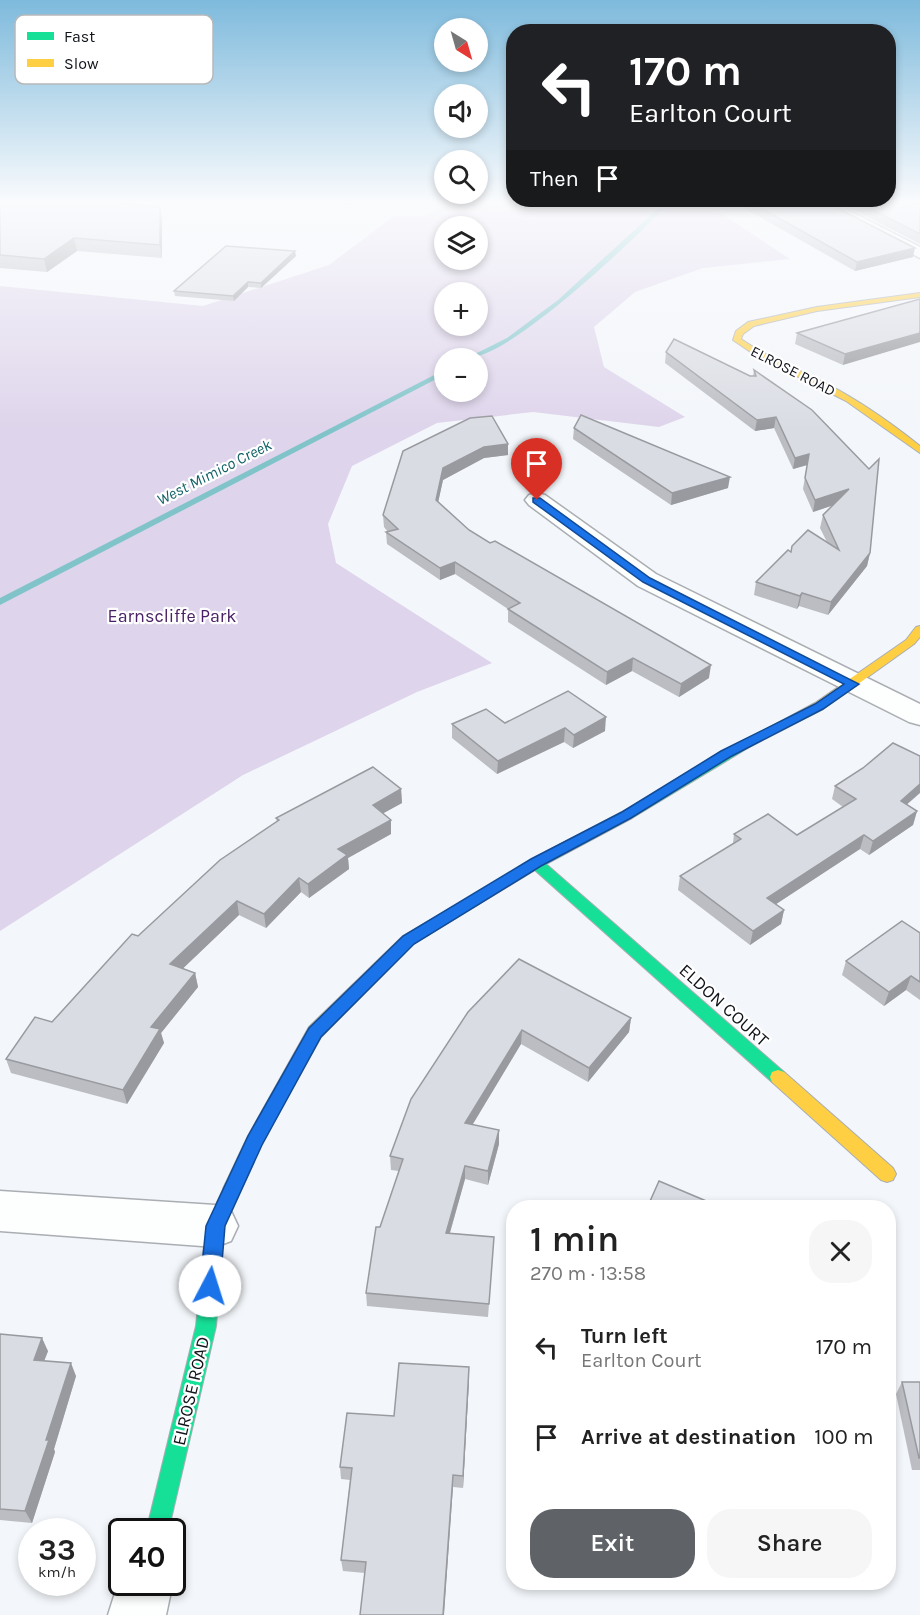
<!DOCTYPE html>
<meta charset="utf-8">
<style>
:root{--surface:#fff;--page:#f6f6f6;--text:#222;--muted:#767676;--accent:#5f6368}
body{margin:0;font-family:Karla,sans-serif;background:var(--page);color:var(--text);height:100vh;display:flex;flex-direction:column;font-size:22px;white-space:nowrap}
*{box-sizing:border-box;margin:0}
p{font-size:20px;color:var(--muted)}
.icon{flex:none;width:33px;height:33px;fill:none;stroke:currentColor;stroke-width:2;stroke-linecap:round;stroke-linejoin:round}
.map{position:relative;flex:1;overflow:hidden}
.details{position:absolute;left:506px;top:1200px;width:390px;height:390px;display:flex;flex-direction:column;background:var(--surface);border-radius:24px;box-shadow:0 3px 9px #0003}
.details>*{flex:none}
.hud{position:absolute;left:506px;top:24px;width:390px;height:183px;border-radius:24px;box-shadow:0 3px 9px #0003;background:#202124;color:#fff;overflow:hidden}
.needle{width:39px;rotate:143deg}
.tools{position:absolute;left:434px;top:18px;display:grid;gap:12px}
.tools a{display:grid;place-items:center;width:54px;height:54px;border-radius:50%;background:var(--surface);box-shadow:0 3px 9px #0003;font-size:30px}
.speed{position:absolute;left:18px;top:1518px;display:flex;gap:12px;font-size:30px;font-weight:700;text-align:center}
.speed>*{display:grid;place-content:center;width:78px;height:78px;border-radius:50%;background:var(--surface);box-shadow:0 3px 9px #0003;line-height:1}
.speed small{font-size:15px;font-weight:400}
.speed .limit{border:3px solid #111;border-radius:9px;background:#fff;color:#111}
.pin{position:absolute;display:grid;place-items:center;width:51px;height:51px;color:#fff;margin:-62px -26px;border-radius:50% 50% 50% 0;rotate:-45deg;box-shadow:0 0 6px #0007}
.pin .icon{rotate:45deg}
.me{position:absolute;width:66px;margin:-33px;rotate:5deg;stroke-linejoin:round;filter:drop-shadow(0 0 4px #0008)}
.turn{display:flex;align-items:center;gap:21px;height:126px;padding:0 24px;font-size:27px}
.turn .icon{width:78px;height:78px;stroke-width:2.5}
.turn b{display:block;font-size:42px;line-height:51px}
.then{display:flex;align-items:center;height:57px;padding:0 24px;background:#0003;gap:12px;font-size:22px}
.round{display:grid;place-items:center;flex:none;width:63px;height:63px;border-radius:24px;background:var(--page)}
.head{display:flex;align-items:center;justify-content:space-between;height:102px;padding:0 24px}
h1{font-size:36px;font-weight:600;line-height:45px}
.cta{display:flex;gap:12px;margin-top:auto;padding:12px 24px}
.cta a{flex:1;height:69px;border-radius:24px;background:var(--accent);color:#fff;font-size:24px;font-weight:600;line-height:69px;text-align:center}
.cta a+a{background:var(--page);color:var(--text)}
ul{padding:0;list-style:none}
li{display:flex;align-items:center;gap:18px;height:90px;padding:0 24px}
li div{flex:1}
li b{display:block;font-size:22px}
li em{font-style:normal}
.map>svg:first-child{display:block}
.green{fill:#ded4eb;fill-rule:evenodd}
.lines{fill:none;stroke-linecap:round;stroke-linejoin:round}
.stream{fill:#80c4ca;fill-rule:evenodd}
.street-casing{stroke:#aaaeb3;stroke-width:3}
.fast-casing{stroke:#aaaeb3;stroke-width:2}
.slow-casing{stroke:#aaaeb3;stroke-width:2}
.street{fill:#fdfefe;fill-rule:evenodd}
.fast{fill:#16e098;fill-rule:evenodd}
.slow{fill:#ffcf43;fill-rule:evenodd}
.wall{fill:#bbbdc3}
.shaded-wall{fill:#989a9f}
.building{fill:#d9dce3;stroke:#989a9f;stroke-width:1.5}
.route{fill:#1a73e8;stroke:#114b97;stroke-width:1.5}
.labels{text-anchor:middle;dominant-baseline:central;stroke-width:4.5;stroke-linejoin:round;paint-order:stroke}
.far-street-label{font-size:15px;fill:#10141a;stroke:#fff}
.far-water-label{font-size:16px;font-style:italic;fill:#116267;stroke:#fff}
.park-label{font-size:18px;fill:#4a2066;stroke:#fff}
.street-label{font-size:18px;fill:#10141a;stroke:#fff}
.key{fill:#fff;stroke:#b7b8ba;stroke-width:1.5}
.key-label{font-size:16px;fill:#10141a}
</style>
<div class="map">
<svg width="920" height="1615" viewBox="0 0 920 1615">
<rect width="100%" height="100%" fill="#f3f6fa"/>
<path class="green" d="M448,203H720L719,212L790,259L703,268L635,292L594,327L604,367L685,417L659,427L533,412L437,423L352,466L328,524L336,563L492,663L417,692L243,775L0,931V286L203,306L329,265L394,216H425ZM444,226H477V260H444ZM444,292H477V326H444ZM444,358H477V392H444Z"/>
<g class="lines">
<g class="stream">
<path d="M664,203H670C636,237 511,358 467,358L507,338L558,300Z"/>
<path d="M444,370V375L0,605V598Z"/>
</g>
<g class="street-casing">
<g id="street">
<path d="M829,203H844L846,209L920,247V258L836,215L829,206Z"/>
<path d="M537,493L545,495L656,574L920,704V725L909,722L638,586L529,505L525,500L529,495Z"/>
<path d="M0,1191L215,1205L231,1211L238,1226L231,1241L215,1247L0,1231Z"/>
<path d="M122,1571V1582H172V1580L173,1582L166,1615H108Z"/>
</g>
</g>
<g class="fast-casing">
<g id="fast">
<path d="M747,739L753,743L751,746L632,818L546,864L784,1072L786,1077L784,1082L778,1084L772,1082L528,864L531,860L622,812Z"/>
<path d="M232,1181L238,1183L241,1189L224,1226L216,1326L168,1532H146L196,1326L206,1226L226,1183Z"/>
</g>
</g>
<g class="slow-casing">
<g id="slow">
<path d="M920,293V297L817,311L754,326L743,334L741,339C768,358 798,369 827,384C860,401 891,423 920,446V453L846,401L755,355L733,340L736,331L748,322L817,307Z"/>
<path d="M920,626V637L914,644L823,709L751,746L747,747L741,743L815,703L906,640L916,627Z"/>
<path d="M535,859L540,861L542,864L540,867L413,944L321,1037L261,1145L238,1195L232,1197L226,1195L223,1189L248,1136L309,1027L403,936Z"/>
<path d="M778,1070L784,1072L893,1168L896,1174L893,1180L887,1182L881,1180L772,1082L770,1077L772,1072Z"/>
</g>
</g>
<use href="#street" class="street"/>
<use href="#fast" class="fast"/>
<use href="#slow" class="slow"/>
</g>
<g class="wall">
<path d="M0,203H138V206L162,220V258L77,251L47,272L0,268Z"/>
<path d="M735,203H833L837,208L913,257L855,271Z"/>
<path d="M846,203H920V244L848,207Z"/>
<path d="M296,256L261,288L248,287L234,301L175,296L174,291Z"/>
<path d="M920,299L843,365L795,344L797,333Z"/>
<path d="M674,339L750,376H753L754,370L812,410L869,469L879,459L870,553L867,566L828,615L799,606L797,609L754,595L756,582L788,550L791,552L792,546L808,530L827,542L820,528L823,515L833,505L813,512L803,489L807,465L793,469L774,428L755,431L665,363L666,352Z"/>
<path d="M492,416L508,444V455L484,458L443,480L438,502L469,530L709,678L679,697L632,671L606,685L508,622V609L455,574L440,580L387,544L386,532H388L384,527L383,515Z"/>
<path d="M574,428L728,488L671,505L573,439Z"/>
<path d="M505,723L605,731L573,748L564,742L497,774L452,738V724Z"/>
<path d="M835,786L907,805L917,811L913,825L869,855L860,849L776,904L784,910L781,924L750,945L678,890L680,876L733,843L734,834L797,835L843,807L832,799Z"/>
<path d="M401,789L402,803L383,813L391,820V834L348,858L349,869L309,898L301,892L266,928L239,915L183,968L195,973L198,987L161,1033L164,1043L127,1104L11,1073L6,1059L52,1022L138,936L277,822L276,818Z"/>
<path d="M920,933V1000L906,990L884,1006L842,975L846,961Z"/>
<path d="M519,959L631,1018L629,1032L588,1082L521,1044L473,1124L499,1144L488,1185L465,1179L450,1233L494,1237L488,1317L367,1306L366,1293L380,1227L399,1171L391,1170L390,1156Z"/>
<path d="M0,1334L48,1351L44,1361L76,1376L54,1449L55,1452L32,1523L0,1520Z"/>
<path d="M469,1380L463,1488L453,1487L365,1573L343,1571L341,1560L350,1480L341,1479L340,1467L394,1416Z"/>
<path d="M902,1382H920V1470H912L896,1394Z"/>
</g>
<g class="shaded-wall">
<path d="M120,203H138V205L121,217L119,204Z"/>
<path d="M342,203H368L342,205Z"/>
<path d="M160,207L162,220V258L160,245Z"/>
<path d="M74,238L77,251L47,272L44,259Z"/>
<path d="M915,248L913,257L855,271L857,262Z"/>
<path d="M295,251L296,256L261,288V283Z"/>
<path d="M248,282V287L234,301L233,296Z"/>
<path d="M920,333V342L843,365L845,354Z"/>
<path d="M776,417L774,428L755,431L757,420Z"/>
<path d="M508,444V455L484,458L443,480L436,512V500L443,468L484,447Z"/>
<path d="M809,454L807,465L793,469L795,458Z"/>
<path d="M730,477L728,488L671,505L672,493Z"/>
<path d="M849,489L846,501L813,512L815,500Z"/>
<path d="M870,553L867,566L828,615L831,602Z"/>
<path d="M455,562V574L440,580V568Z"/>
<path d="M802,593L799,606L797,609L800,596Z"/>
<path d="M633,658L632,671L606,685L607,672Z"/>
<path d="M711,665L709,678L679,697L681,684Z"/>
<path d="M606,717L605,731L573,748L574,735Z"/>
<path d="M565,728L564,742L497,774L498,761Z"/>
<path d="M920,784V793L896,814L901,801Z"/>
<path d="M401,789L402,803L373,819V805Z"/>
<path d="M917,811L913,825L869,855L873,841Z"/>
<path d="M391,820V834L348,858L349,869L309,898L308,884L338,849Z"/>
<path d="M864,835L860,849L764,912L767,898Z"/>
<path d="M299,878L301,892L266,928L264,914Z"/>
<path d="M237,901L239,915L173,978L170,964Z"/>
<path d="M784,910L781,924L750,945L753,931Z"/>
<path d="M195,973L198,987L161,1033L164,1043L127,1104L123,1090L151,1027Z"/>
<path d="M911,976L906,990L884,1006L889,992Z"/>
<path d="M631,1018L629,1032L588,1082L589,1068Z"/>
<path d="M522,1030L521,1044L465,1137V1123Z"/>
<path d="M499,1130V1144L488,1185V1171Z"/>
<path d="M465,1166V1179L446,1246V1233Z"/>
<path d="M42,1338L48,1351L40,1372L34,1360Z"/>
<path d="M71,1363L76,1376L54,1449L55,1452L32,1523L25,1511L46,1440Z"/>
<path d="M469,1367V1380L463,1488V1476Z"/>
<path d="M453,1475V1487L444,1615H443Z"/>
</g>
<g class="building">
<path d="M0,203H120L119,204L160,207V245L74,238L44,259L0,255Z"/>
<path d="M752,203H833L837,208L915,248L857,262Z"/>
<path d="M859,203H920V234Z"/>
<path d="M226,246L295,251L261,283L248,282L233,296L174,291Z"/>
<path d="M920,299V333L845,354L797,333Z"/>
<path d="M674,339L750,376H756L754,370L812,410L869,469L879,459L870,553L831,602L802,593L800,596L756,582L788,550L791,552L792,546L808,530L839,550L823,515L849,489L815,500L805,478L809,454L795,458L776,417L757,420L666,352Z"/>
<path d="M581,415L730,477L672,493L574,428Z"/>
<path d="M492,416L508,444L484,447L443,468L436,500L469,530L490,543L495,541L711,665L681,684L633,658L607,672L508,609L520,603L455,562L440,568L386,532L398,529L383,515L403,451L470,418Z"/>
<path d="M568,691L606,717L574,735L565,728L498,761L452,724L486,709L505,723Z"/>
<path d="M893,743L920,756V784L901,801L917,811L873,841L864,835L767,898L784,910L753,931L680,876L741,839L734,834L768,814L797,835L856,799L835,786L863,768Z"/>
<path d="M373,767L401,789L373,805L391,820L338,849L347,855L308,884L299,878L264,914L237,901L170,964L195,973L151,1027L160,1029L123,1090L6,1059L35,1017L52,1022L132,934L138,936L220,860L279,820L276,818Z"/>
<path d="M902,921L920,933V982L911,976L889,992L846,961Z"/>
<path d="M519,959L631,1018L589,1068L522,1030L465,1123L499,1130L488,1171L465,1166L446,1233L494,1237L489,1304L366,1293L376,1227H380L403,1159L390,1156L411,1099L468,1012Z"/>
<path d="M659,1181L718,1206L717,1208H647Z"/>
<path d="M0,1334L42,1338L34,1360L71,1363L46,1440H49L25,1511L0,1509Z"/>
<path d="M399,1363L469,1367L463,1476L453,1475L443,1615H360L366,1562L341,1560L352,1468L340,1467L347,1413L394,1416Z"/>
<path d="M902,1382H920V1458H919Z"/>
</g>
<linearGradient id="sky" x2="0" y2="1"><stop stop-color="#7ebadc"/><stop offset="0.47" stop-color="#fafbfd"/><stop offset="1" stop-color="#fafbfd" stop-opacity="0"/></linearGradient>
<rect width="920" height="430" fill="url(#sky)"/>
<path class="route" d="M533,498H540L650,578L859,684L823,709L730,757L631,818L541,866L414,944L321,1037L262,1145L225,1226L220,1286L217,1292L210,1295L203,1292L200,1286L206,1226L248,1136L309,1028L403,936L531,859L622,812L721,751L815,704L844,684L643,582L533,502Z"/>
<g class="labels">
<g class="far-street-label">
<text transform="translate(793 371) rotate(27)">ELROSE ROAD</text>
</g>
<g class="far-water-label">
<text transform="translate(214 472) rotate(-27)">West Mimico Creek</text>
</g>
<g class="park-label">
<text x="172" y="616">Earnscliffe Park</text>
</g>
<g class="street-label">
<text transform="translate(724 1005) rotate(42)">ELDON COURT</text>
<text transform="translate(191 1391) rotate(-77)">ELROSE ROAD</text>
</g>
</g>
<rect x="15" y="15" width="198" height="69" rx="9" class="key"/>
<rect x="27" y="32" width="27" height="8" fill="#16e098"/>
<rect x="27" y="59" width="27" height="8" fill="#ffcf43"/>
<g class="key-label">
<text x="64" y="42">Fast</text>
<text x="64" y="69">Slow</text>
</g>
</svg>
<div class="tools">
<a><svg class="needle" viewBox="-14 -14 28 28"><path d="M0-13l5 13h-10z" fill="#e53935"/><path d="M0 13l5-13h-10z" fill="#767676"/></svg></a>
<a><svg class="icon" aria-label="sound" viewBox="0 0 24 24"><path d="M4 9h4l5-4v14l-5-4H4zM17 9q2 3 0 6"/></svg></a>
<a><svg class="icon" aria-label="search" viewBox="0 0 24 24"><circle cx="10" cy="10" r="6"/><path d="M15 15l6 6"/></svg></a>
<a><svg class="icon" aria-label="layers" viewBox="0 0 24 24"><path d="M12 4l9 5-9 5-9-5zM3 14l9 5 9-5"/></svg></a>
<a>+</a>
<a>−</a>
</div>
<div class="speed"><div>33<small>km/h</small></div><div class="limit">40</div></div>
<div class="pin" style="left:537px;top:500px;background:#d93025"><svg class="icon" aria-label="arrive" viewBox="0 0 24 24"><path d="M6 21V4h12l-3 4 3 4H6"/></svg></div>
<svg class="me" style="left:210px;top:1286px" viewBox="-20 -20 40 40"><circle r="19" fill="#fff"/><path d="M0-13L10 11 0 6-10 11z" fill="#1a73e8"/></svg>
<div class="hud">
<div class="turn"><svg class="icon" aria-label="left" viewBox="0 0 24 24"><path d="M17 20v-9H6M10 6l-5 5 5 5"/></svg><div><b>170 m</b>Earlton Court</div></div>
<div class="then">Then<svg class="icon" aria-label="arrive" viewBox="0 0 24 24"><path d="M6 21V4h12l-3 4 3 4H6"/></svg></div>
</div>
<section class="details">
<div class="head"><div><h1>1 min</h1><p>270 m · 13:58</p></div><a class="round"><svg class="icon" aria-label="close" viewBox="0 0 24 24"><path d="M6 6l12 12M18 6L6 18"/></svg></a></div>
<ul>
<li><svg class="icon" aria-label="left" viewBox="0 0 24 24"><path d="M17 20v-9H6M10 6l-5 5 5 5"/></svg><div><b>Turn left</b><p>Earlton Court</p></div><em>170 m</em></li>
<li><svg class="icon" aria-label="arrive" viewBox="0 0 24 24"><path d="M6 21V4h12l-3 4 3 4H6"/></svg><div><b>Arrive at destination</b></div><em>100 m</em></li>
</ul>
<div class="cta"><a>Exit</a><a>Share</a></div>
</section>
</div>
